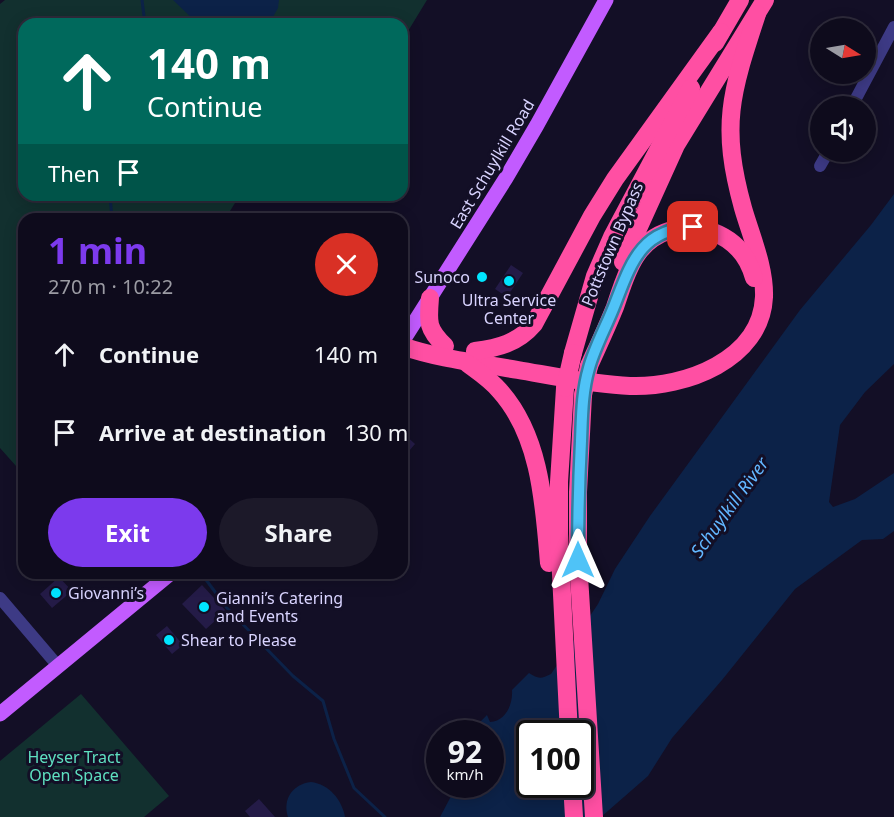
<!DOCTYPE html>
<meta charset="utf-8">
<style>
:root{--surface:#0e0b1c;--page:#1c1929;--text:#f1f3f6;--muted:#9b9ba3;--line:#2e2b3b;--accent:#7c3aed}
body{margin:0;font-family:"Noto Sans",sans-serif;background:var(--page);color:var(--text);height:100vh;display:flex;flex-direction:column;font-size:22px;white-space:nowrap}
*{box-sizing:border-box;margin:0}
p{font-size:20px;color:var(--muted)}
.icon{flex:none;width:33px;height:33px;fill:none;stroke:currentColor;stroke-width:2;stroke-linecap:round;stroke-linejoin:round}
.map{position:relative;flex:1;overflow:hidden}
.side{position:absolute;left:18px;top:213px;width:390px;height:366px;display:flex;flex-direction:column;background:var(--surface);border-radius:18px;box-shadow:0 3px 15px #0003,0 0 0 2px var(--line)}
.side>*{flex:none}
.top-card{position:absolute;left:18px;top:18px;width:390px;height:183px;border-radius:18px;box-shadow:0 3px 15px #0003,0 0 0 2px var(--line);background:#00695c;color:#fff;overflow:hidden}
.needle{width:39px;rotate:101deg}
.buttons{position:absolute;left:810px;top:18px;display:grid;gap:12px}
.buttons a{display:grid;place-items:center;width:66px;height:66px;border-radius:50%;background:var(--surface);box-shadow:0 3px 15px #0003,0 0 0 2px var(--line);font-size:30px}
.speed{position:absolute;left:426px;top:720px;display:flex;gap:12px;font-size:30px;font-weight:700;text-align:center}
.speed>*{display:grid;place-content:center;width:78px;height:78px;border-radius:50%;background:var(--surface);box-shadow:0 3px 15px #0003,0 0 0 2px var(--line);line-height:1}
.speed small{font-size:15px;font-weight:400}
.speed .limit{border:3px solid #111;border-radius:9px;background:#fff;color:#111}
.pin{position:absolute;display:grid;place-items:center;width:51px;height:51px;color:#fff;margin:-26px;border-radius:12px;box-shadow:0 3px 9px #0006}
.me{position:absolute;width:66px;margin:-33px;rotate:0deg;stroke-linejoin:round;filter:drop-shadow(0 0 4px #0008)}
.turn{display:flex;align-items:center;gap:21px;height:126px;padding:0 30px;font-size:27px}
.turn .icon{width:78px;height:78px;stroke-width:2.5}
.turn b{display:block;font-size:42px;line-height:51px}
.then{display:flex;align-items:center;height:57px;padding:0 30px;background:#0003;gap:12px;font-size:22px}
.round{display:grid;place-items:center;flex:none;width:63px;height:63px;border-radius:32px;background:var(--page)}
.headline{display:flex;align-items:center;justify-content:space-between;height:102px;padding:0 30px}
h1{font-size:36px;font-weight:700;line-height:45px;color:var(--accent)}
.action{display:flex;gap:12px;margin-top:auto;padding:12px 30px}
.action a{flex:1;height:69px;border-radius:36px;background:var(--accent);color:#fff;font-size:24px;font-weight:700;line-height:69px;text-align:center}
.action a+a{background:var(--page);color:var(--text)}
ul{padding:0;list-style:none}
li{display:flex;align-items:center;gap:18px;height:78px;padding:0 30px}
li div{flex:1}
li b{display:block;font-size:22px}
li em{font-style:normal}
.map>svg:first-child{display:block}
.green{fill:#12302f}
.water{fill:#0c2248;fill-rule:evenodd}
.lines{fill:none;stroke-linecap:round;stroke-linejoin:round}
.stream{stroke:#0c2248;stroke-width:3}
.building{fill:#241b47}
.minor{stroke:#3d3a85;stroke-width:12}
.major{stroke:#c25bff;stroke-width:15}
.highway{stroke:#ff4fa3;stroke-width:18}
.highway-bridge{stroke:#ff4fa3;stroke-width:18}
.route-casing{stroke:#337fa1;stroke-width:15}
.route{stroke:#4fc3f7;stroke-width:10}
.poi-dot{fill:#00e5ff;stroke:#130f26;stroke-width:2}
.labels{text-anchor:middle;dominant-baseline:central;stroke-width:6;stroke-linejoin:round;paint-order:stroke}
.street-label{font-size:16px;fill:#d9d4ff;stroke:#130f26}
.poi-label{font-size:16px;fill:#d9d4ff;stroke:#130f26;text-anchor:start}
.park-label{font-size:16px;fill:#5fe0c0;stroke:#130f26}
.water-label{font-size:18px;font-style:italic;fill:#62b6ff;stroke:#130f26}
</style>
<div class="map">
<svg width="894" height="817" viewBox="0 0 894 817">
<rect width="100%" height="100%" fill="#130f26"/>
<g class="green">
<path d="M5,0H427L402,41V24H24V195H240L225,219H24V475L0,448V4Z"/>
<path d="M81,694L169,796L144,817H0V761Z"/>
</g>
<g class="water">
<path d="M173,0H279L278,8L269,24H198Z"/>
<path d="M894,194V364L865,392L840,425L829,502L833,507L855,499L894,473V531L883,539L862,540L795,589L722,680L672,738L648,776L601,817H440L457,785L490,784V734L473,733L481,721L487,715L490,722C506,721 513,704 512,690L529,673C538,679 541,679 551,674L598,604L615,569L650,516L800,310L871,225ZM530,734H580V784H530Z"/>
<path d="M311,782C329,784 342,800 345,817H288C282,799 293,784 311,782Z"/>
</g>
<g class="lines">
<g class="stream">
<path d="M142,0L145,24"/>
<path d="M110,195L112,219"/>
<path d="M201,573L227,608L293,676L323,701L334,739L354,788L385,817"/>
</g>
</g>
<g class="building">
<path d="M511,265L523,273L507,297L495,289Z"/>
<path d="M402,432L415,444L402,459Z"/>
<path d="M59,577L72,591L52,608L40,594Z"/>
<path d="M202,585L226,611L206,629L182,604Z"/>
<path d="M167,626L183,645L172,654L156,635Z"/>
<path d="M259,799L275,817H250L245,811Z"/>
</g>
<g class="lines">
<g class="minor">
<path d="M852,106L894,27"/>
<path d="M820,166L828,152"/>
<path d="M0,598L58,666"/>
</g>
<g class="major">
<path d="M402,342L506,178L537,125L606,0"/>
<path d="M0,714L171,573"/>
</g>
<g class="highway">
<path d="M715,43L740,0"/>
<path d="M623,262L676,145L765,0"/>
<path d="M430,298C428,322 427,329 445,346"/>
<path d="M402,346C439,359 479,363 518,370C553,376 595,385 630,386C685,388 761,360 764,297C765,267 751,236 743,208C720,125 731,93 757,14"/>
<path d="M475,351C498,348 518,343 534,324L592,216L615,179L721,32"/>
<path d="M573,353L595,276L612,237L691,88"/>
<path d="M468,364C479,372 491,380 500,391C541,437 544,505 549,563"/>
<path d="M589,366C598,346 607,327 615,307C621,290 626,271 636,256C652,231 685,221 713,232C734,240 748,256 754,278"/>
<path d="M565,388L559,482V534L569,734"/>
<path d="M583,395L578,492V560L594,817"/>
<path d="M572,784L574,817"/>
</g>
<g class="highway-bridge">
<path d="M565,388L573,353"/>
<path d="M583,395L589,366"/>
</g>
</g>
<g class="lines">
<g class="route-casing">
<path id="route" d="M578,560C578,520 579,480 581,441C582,416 582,392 589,368C595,346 607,325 615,304C631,263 641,229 693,227"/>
</g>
<use href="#route" class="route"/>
</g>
<g class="poi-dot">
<circle cx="482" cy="277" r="6"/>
<circle cx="509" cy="281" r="6"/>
<circle cx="56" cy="593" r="6"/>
<circle cx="204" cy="607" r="6"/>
<circle cx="169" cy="640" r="6"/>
</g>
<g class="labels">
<g class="street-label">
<text transform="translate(492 164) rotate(-59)">East Schuylkill Road</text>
<text transform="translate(612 244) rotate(-67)">Pottstown Bypass</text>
</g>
<g class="poi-label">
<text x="470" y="277" text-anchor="end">Sunoco</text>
<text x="509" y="300" text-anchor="middle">Ultra Service<tspan x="509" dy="18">Center</tspan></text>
<text x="68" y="593">Giovanni’s</text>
<text x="216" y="598">Gianni’s Catering<tspan x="216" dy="18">and Events</tspan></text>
<text x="181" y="640">Shear to Please</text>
</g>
<g class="park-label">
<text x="74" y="757">Heyser Tract<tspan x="74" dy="18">Open Space</tspan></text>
</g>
<g class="water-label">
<text transform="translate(729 507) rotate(-54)">Schuylkill River</text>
</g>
</g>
</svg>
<div class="buttons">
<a><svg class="needle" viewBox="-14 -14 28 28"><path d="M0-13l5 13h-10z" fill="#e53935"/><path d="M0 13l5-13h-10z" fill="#9b9ba3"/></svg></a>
<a><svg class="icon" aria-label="sound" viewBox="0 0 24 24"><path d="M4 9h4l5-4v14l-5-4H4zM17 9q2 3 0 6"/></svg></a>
</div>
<div class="speed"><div>92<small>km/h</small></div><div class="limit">100</div></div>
<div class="pin" style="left:693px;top:227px;background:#d93025"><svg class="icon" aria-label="arrive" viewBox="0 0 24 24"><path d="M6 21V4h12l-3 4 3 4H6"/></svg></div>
<svg class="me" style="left:578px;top:560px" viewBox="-20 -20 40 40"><path d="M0-17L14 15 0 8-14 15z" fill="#4fc3f7" stroke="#fff" stroke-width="4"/></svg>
<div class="top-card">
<div class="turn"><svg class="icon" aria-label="ahead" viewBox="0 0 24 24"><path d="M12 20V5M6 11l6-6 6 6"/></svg><div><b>140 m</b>Continue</div></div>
<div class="then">Then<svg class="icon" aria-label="arrive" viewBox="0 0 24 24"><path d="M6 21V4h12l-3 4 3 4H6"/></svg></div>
</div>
<section class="side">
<div class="headline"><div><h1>1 min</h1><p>270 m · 10:22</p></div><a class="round" style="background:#d93025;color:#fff"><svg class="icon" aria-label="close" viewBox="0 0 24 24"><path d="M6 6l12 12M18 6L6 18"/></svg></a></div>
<ul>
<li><svg class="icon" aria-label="ahead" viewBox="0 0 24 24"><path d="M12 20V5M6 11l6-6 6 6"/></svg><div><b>Continue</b></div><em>140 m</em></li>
<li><svg class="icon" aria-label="arrive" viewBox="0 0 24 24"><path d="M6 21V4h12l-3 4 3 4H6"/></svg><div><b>Arrive at destination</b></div><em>130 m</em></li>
</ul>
<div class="action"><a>Exit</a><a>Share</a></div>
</section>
</div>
